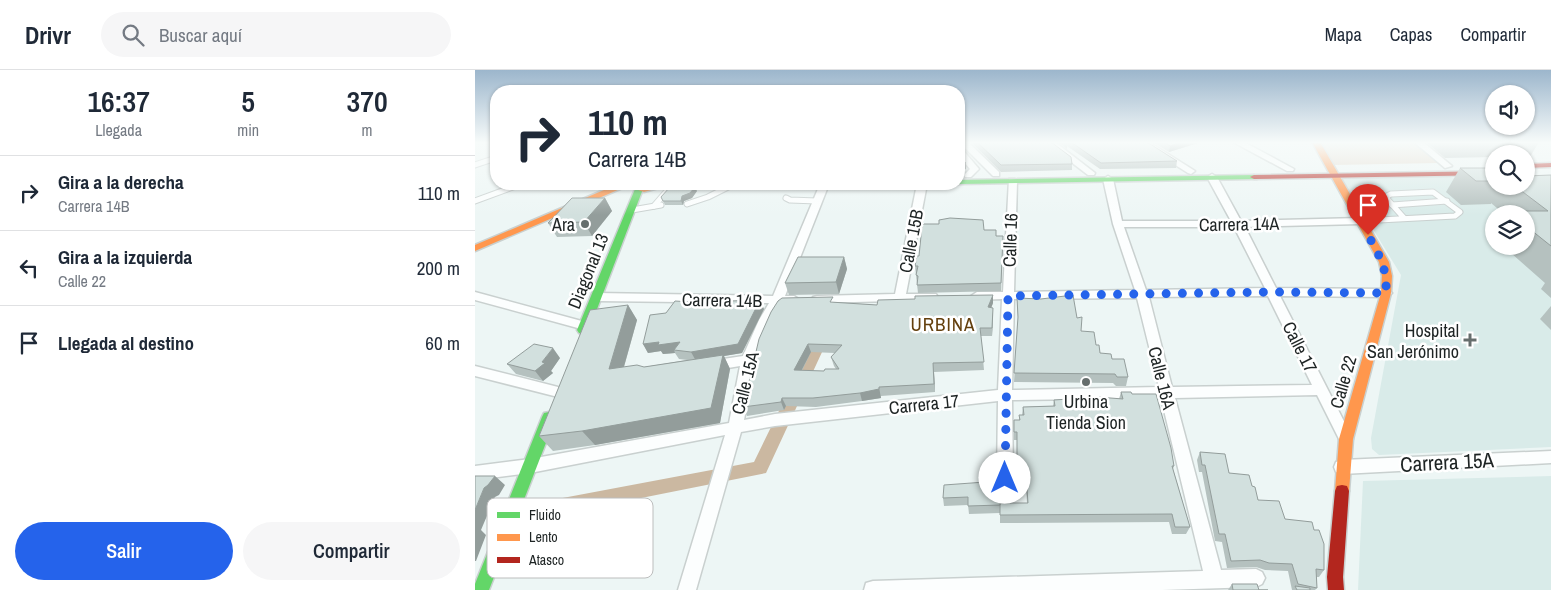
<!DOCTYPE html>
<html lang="es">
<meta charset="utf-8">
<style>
:root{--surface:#fff;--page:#f6f6f7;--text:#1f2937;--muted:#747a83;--line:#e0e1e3;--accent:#2563eb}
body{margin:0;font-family:"Archivo Narrow",sans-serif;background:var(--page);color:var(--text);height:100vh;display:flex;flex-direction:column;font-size:19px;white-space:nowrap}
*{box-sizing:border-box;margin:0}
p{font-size:16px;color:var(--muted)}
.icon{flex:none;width:28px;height:28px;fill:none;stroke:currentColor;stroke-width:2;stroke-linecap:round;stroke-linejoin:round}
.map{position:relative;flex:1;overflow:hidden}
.sheet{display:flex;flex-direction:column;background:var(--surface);width:475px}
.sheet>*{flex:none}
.guide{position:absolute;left:15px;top:15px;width:475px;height:105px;border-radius:20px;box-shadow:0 1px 4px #0004;background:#fff;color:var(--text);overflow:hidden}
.tools{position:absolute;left:1010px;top:15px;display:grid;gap:10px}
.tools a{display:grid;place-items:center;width:50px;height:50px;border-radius:50%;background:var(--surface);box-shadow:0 1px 4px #0004;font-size:25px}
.pin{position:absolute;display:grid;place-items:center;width:42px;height:42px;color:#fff;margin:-51px -21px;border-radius:50% 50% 50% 0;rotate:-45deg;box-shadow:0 0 5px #0007}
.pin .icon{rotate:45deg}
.me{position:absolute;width:55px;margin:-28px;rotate:0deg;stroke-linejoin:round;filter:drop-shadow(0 0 4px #0008)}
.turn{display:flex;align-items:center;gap:18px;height:105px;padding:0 15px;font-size:22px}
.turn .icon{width:65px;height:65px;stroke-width:2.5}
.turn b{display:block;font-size:35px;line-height:42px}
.eta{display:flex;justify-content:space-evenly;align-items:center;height:85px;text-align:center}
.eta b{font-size:30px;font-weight:600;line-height:35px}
.primary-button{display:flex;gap:10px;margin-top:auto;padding:10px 15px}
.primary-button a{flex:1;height:58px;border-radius:30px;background:var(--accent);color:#fff;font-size:20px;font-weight:600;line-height:58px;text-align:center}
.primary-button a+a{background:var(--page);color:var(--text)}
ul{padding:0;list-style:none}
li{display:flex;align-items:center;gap:15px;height:75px;padding:0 15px;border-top:1px solid var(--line)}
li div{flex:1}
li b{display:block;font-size:19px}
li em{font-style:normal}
header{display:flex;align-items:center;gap:30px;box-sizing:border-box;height:70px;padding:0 25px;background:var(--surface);border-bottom:1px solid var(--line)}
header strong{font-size:24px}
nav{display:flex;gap:28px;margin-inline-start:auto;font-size:18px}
.search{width:350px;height:45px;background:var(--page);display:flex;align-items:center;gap:12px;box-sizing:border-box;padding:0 18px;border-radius:28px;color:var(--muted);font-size:19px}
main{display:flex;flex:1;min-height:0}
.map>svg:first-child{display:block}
.built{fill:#d9ebe9;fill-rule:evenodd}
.green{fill:#e3d9cb}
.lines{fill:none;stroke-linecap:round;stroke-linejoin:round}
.canal{fill:#cbb8a1;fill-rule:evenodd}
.lane-casing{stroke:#c9d0cf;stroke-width:7}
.street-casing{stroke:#c9d0cf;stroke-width:3}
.fast-casing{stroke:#c9d0cf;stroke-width:3}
.slow-casing{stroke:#c9d0cf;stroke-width:3}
.jam-casing{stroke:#c9d0cf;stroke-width:3}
.lane{stroke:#fcfefe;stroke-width:5}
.street{fill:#fcfefe;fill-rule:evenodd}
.fast{fill:#63d668;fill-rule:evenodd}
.slow{fill:#ff974d;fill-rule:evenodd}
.jam{fill:#b3261e;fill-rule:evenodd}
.wall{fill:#b5c1bf;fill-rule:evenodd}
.shaded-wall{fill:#939d9b}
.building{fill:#d2e0de;stroke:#939d9b;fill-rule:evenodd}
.route{stroke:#2563eb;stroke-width:9;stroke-dasharray:0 16.2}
.poi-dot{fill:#666e6d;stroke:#fff;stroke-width:2}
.labels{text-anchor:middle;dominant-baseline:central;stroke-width:5;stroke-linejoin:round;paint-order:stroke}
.poi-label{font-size:18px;fill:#1e2424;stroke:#fff;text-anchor:end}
.street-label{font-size:18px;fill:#1e2424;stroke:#fff}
.neighbourhood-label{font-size:19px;letter-spacing:1px;fill:#633f0d;stroke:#fff}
.near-street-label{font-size:21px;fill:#1e2424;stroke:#fff}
.key{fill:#fff;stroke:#bcbdbd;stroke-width:1}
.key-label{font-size:14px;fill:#1e2424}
</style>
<header>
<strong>Drivr</strong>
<div class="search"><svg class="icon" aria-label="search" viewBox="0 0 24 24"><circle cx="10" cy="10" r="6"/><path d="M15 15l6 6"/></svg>Buscar aquí</div>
<nav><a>Mapa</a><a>Capas</a><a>Compartir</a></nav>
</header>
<main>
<section class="sheet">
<div class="eta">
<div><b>16:37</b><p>Llegada</p></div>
<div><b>5</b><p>min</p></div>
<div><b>370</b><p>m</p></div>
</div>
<ul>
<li><svg class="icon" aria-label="right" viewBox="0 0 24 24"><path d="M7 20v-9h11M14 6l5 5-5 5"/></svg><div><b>Gira a la derecha</b><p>Carrera 14B</p></div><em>110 m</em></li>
<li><svg class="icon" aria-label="left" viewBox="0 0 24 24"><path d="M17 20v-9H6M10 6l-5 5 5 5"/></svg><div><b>Gira a la izquierda</b><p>Calle 22</p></div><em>200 m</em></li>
<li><svg class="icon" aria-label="arrive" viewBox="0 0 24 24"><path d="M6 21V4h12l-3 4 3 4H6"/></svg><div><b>Llegada al destino</b></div><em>60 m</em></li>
</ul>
<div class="primary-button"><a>Salir</a><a>Compartir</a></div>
</section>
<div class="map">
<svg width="1076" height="520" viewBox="0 0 1076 520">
<rect width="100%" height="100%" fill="#edf6f5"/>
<g class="built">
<path d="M965,105L1019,116H1051L1076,106V377L904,385L897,379L896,368L926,205L866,107ZM1019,144H1051V176H1019Z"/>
<path d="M1076,406V520H883L888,411Z"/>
</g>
<path class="green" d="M847,72H939L964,93L858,95Z"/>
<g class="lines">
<path class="canal" d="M347,262L352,264L354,267L291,403L61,449L55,447L52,441L55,435L61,433L279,392L340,267L342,264Z"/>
<g class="lane-casing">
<g id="lane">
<path d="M0,95L21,88"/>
<path d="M311,128L315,130L342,131"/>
<path d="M0,131L46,114"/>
<path d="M212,134L233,127L257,115"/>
<path d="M917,135L972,131"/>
<path d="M179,136L198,114"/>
<path d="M157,140L186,135"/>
<path d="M885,151L980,146L985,142L958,122L916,124L912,126L913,130L929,148"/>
</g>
</g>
<g class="street-casing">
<g id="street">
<path d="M484,72H493L524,102V106H518Z"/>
<path d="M570,72H580L620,103L619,105H613Z"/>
<path d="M664,72H674L720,101L716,104L713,103Z"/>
<path d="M758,72H769L819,99L818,101H812Z"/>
<path d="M939,72H948L977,96L970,98Z"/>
<path d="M484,78L487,79L504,99L496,107H490L489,105L495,99L484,86Z"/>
<path d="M737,104L742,107L766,151L885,148L890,151L885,154L770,157L801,218L911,219L917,223L911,227L805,226L878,369L876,373L871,375L866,373L842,325L700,328L746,500L781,499L787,502L790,508L787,514L781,517L687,520H389L391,513L398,511L728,501L686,328L537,330L538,408L536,413L530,415L524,413L522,408L523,331L300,356L266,362L221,520H203L250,365L55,403L0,410V396L55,389L254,353L265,296L235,301L230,299L228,296L230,293L235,291L268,286L284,250L294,233L122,231L116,227L122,223L298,226L345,114H354L310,226H319L325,230L319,234H306L296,250L280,290L269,350L300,344L523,320L527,229L502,230L496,226L502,222H528L534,109H540L542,111L539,222L660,220L638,154L628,109L633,106L638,109L647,151H756L732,107ZM649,157H759L790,218L671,220ZM793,226L837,315L697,317L674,227ZM662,228L684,317L537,320L539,229Z"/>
<path d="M442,114H452L431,224H461L463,227L461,230L338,233L336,230L338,227L342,226L420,224Z"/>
<path d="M0,222L114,253L116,256L110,260L0,230Z"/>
<path d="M0,296L83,317L88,318L90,322L88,326L83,327L0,306Z"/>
<path d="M1076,381V393L867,404L861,402L859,397L861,392L867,390Z"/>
</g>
</g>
<g class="fast-casing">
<g id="fast">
<path d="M779,105L783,107L782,109L484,114H481H484V110Z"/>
<path d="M164,116L168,119L114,260L108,264L104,263L102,260L160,119Z"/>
<path d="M74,342L79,343L81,347L14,520H0V514L67,347L69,343Z"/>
</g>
</g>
<g class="slow-casing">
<g id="slow">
<path d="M837,72H845L914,192L917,206L916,223L878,369L874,421L872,426L867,427L862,426L860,421L864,369L906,223L907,206L904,192Z"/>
<path d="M143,114H162L170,116L183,114H198L169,122L152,116L0,181V175Z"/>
<path d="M214,114H376L372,116H218Z"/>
</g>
</g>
<g class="jam-casing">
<g id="jam">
<path d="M1076,93V97L1051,98V94Z"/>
<path d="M1019,101V105L779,109L775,107L779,105Z"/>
<path d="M867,415L872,416L874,421L868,507L869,520H853L852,507L860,421L862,416Z"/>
</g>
</g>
<use href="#lane" class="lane"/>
<use href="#street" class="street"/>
<use href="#fast" class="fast"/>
<use href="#slow" class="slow"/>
<use href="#jam" class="jam"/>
</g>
<g class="wall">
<path d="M496,72H576L597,94V100L526,102Z"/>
<path d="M583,72H672L702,91L701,98L625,99L592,76V79Z"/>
<path d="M678,72H726L694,82Z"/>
<path d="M951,72H1064L1055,87H1051V84H1019V87L970,88Z"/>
<path d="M985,98L1019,101V116H1051L1076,105V228L1066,219L1070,213L1028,176H1051V144H1029L1016,133V134L986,135L971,122Z"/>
<path d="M222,121L217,128L209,131L208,135H190L186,127Z"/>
<path d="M130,128L137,141L117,166L82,167L73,153Z"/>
<path d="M509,160L521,166L528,174L526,221L443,223L440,196L444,186Z"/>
<path d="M369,187L372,199L364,224L314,225L310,213Z"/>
<path d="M542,228L602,248L606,261L621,275L625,283L637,289L653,307L651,316H641L638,313L539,312L543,251Z"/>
<path d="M257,231L289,239L267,283L249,286L255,299L245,353L120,375L78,381L64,366L153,235L162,250L149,297H169L212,290L204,289L200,283L188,284L186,281L173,283L168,274L232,233Z"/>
<path d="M359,232L402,235L518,233L516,238L518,246L517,266H506L509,300L459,302L460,322L406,326V328L387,331L341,337L311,336L309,340L272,346L268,337ZM336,282L360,283L356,287L359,296L361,299L349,301H327Z"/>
<path d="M1076,236V260L1065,249Z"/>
<path d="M85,288L76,301L78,303L68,311L41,304L32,294Z"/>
<path d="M646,322L657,324L699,396L698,399L715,457L711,464H697L694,452L525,453V443L494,444L493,435L469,436L468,428L524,411L525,441L552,433L550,401H542V370H539V350H544V345H547L548,337L578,336L579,330L644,329Z"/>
<path d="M725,382L754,403L777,416L783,430L810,449L849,500L844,507H842V518L840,520H817L813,501L790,500L781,497L752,498L747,472L740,471L727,402H724L722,390Z"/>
<path d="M757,514L784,520H793H753Z"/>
</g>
<g class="shaded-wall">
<path d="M707,72H726L694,82L695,76Z"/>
<path d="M491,93V99L484,101V94Z"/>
<path d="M220,117L222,121L217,128L209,131L208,135L206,131L207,126Z"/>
<path d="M130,128L137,141L117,166L109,152Z"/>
<path d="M369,187L372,199L364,224L361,212Z"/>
<path d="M518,225V233L513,246V237Z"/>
<path d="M285,230L289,239L267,283L249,286L255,299L245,353L120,375L107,361L221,291L216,282Z"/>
<path d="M153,235L162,250L144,314L134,299Z"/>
<path d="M518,238V246L517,266V258Z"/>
<path d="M184,272H205L199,280L200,283L188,284L186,281L173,283L168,274Z"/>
<path d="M333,274L336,282L322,309L319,300Z"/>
<path d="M78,278L85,288L76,301L78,303L68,311L60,301Z"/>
<path d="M458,293L459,302L460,322L459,314Z"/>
<path d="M404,317L406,328L387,331L385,323Z"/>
<path d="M307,328L311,336L309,340L306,332Z"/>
<path d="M20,406L30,415L24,425L20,427L6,460L11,465L1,491H0V440L9,418Z"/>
</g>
<g class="building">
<path d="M502,72H576L596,87L597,94L526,95Z"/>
<path d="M596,72H672L702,91L626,93Z"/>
<path d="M689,72H707L695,76Z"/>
<path d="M484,86L491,93L484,94Z"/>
<path d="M985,98H1015L1019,101V111H1001Z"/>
<path d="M1076,105V176L1051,156V144H1036L1033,141H1073L1040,116H1051V106Z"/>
<path d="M195,117H220L215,123L207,126L206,131H188L186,127Z"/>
<path d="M97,128H130L109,152L73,153Z"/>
<path d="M475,148L508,150L509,160H521V166H528L526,213L442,215L443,206L441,205L443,196H440L442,186H444L447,156L449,154H464V150Z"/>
<path d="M323,187H369L361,212L310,213Z"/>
<path d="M518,225L513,237L518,238L517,258H505L509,292L458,293L459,314L404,317V319L385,323L338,328H307L306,332L268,337L284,269L296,242L303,231L307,228L358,227L355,232L402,235L403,230L440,229V226ZM333,274L367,275L356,287L364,299H350L349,301L319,300Z"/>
<path d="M598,225L602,248L607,247L606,261L619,262L621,275H624L625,283L636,284L637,289H649L653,307H642L640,304L539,303L543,247L542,228L566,229Z"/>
<path d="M242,229H256L255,231L285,230L263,274L216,282L199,280L205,272L183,275L184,272L168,274L175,245L191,243L200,231L232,233L239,232Z"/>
<path d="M153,235L134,299L162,295L169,297L248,285L236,338L107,361L64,366L115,240Z"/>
<path d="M59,274L78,278L67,292L70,293L60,301L32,294Z"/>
<path d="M646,322H656L657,324H681L696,378L699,396H697L715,457H700L697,444L525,445V433H553L550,393H542V362H539V350H545L544,345H549L548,337L580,336L579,330L623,327L648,329Z"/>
<path d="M725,382L750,384L754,403L774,405L777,416L780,417L783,430L804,431L810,449L837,452L839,460H844L849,474V500L841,499L842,518L823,514L817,494L794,493L785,490L756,491L750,464H744L730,395H727Z"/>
<path d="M0,406H20L13,415L9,418L0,440Z"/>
<path d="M524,411L525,435L493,436V427L468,428L469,415Z"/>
<path d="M757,514H782L784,520H793H758Z"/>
<path d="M820,516L835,518V520H822Z"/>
</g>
<linearGradient id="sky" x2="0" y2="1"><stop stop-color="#9cb6cc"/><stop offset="0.5" stop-color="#f7fbfa"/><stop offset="1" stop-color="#f7fbfa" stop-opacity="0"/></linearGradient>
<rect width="1076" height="145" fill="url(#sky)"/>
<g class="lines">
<path class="route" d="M530,408L533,226L797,222L911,223C912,197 905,187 893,165"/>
</g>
<g class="poi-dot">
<circle cx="110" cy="154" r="5"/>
<path d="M992.5 262.5h5v5h5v5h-5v5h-5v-5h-5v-5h5z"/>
<circle cx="611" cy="312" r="5"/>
</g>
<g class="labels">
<g class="poi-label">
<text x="100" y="154">Ara</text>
<text x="984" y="260">Hospital<tspan x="984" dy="21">San Jerónimo</tspan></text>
<text x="611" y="331" text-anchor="middle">Urbina<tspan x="611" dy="21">Tienda Sion</tspan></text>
</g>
<g class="street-label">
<text transform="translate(764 154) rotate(-1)">Carrera 14A</text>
<text transform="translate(535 170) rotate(-88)">Calle 16</text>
<text transform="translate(436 171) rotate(-79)">Calle 15B</text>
<text transform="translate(113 201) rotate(-68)">Diagonal 13</text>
<text transform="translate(247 230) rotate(1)">Carrera 14B</text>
<text transform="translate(825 277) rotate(63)">Calle 17</text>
<text transform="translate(687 308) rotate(76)">Calle 16A</text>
<text transform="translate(868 312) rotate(-74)">Calle 22</text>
<text transform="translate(270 313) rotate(-76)">Calle 15A</text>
<text transform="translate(449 334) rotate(-6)">Carrera 17</text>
</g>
<g class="neighbourhood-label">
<text x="468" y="254">URBINA</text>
</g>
<g class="near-street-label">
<text transform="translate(972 392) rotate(-3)">Carrera 15A</text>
</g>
</g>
<rect x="12" y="428" width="166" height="80" rx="8" class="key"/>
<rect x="22" y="442" width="23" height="6" fill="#63d668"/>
<rect x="22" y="464" width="23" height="7" fill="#ff974d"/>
<rect x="22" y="487" width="23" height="6" fill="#b3261e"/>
<g class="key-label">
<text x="54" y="450">Fluido</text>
<text x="54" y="472">Lento</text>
<text x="54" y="495">Atasco</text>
</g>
</svg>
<div class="tools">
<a><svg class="icon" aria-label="sound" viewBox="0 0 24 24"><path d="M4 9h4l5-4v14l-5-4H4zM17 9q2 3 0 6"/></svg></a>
<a><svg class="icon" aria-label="search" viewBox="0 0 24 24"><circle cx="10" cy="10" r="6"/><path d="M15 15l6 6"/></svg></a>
<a><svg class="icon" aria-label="layers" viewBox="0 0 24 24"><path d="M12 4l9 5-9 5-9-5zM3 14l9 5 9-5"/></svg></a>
</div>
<div class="pin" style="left:893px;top:165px;background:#d93025"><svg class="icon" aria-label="arrive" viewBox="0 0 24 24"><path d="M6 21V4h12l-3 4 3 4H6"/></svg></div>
<svg class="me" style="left:530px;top:408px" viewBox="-20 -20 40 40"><circle r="19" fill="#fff"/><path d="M0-13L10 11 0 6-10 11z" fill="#2563eb"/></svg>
<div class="guide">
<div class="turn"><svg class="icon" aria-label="right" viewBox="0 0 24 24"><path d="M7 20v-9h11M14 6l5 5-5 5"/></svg><div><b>110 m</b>Carrera 14B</div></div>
</div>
</div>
</main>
